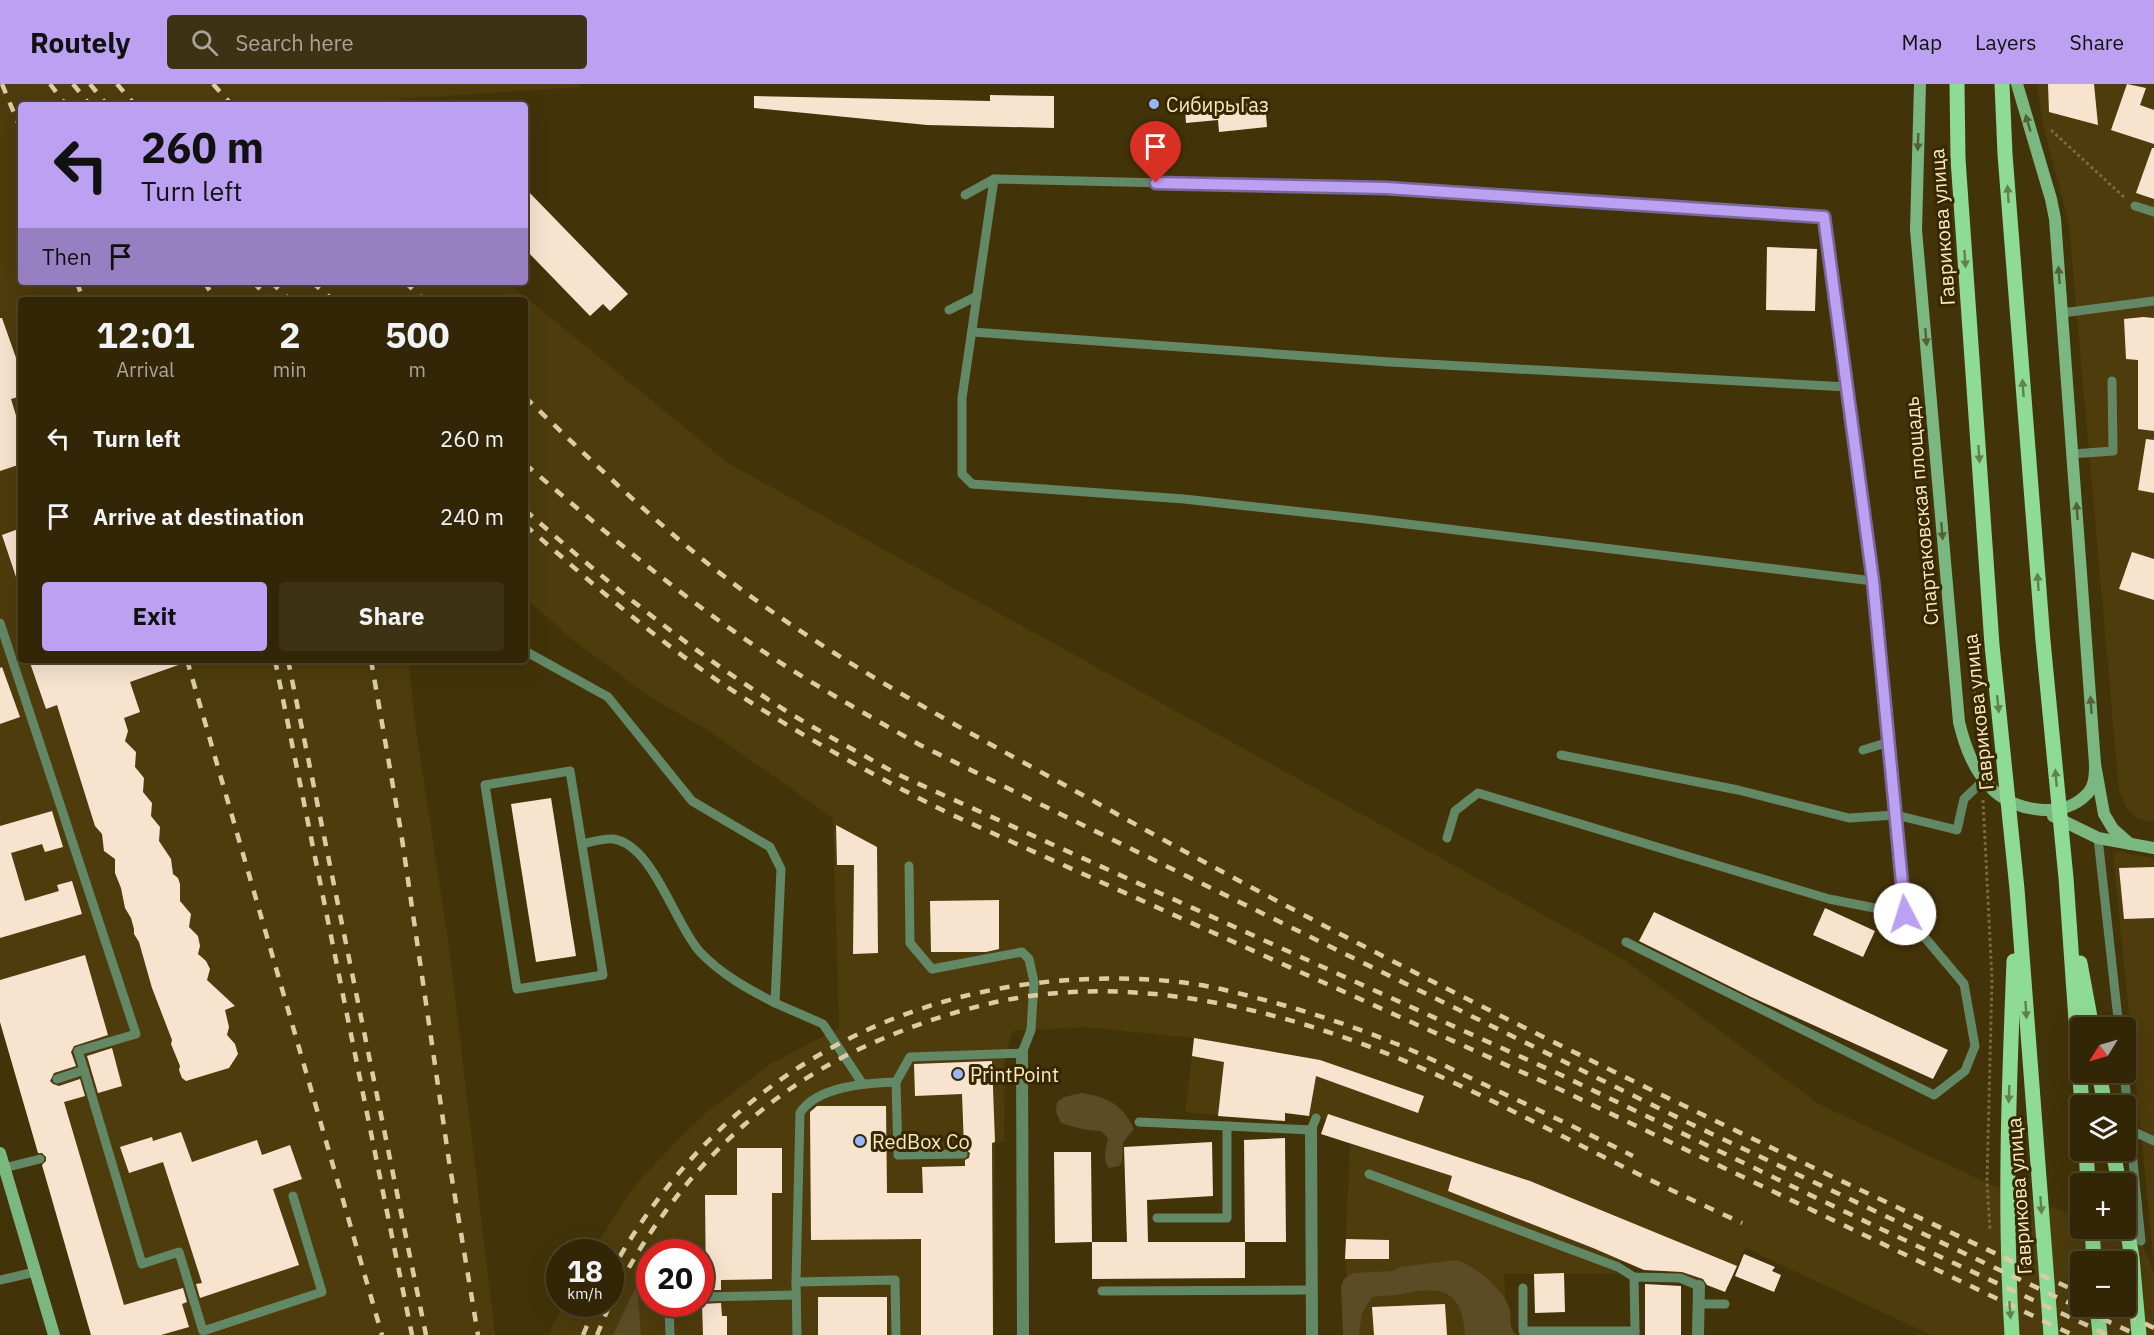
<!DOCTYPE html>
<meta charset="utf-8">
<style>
:root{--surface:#322606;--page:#3d3214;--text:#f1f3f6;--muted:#a8a59b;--line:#4d4328;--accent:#bca0f2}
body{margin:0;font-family:"IBM Plex Sans",sans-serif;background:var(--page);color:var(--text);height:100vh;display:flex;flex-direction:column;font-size:22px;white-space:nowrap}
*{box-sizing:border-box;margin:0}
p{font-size:20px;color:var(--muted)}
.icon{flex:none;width:33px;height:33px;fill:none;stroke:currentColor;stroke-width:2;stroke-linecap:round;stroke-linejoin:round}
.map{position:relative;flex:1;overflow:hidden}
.details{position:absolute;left:18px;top:213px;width:510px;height:366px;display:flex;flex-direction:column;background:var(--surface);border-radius:6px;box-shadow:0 6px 24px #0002,0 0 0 2px var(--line)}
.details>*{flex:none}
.guide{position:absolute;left:18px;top:18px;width:510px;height:183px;border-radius:6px;box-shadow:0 6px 24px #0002,0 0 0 2px var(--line);background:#bca0f2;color:#111;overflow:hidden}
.needle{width:39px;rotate:233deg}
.tools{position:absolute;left:2070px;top:933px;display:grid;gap:12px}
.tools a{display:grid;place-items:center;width:66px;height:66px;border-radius:6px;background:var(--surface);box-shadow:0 6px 24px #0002,0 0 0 2px var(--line);font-size:30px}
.speed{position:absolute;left:546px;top:1155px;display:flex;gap:12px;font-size:30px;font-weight:700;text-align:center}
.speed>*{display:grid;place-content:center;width:78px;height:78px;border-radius:50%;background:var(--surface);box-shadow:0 6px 24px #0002,0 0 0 2px var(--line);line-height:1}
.speed small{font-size:15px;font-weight:400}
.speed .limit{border:9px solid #d22;background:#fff;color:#111}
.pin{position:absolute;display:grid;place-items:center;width:51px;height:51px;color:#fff;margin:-62px -26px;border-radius:50% 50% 50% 0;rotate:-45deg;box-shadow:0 0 6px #0007}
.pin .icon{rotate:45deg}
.me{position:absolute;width:66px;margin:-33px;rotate:355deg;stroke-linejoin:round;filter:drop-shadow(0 0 4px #0008)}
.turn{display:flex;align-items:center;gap:21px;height:126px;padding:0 24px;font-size:27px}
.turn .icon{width:78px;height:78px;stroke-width:2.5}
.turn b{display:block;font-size:42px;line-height:51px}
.then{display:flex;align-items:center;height:57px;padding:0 24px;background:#0003;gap:12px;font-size:22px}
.eta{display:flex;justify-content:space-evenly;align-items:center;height:102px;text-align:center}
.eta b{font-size:36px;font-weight:800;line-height:42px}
.action{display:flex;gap:12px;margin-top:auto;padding:12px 24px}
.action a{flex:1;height:69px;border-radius:6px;background:var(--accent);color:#111;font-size:24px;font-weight:800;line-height:69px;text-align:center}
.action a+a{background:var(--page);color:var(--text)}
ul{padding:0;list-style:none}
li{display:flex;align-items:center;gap:18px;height:78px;padding:0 24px}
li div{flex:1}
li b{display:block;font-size:22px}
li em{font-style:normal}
header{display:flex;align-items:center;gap:36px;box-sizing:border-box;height:84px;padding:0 30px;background:var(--accent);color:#111}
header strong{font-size:28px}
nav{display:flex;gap:33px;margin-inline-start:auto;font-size:21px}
.search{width:420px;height:54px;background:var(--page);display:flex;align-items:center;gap:15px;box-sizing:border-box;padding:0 21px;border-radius:6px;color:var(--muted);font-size:22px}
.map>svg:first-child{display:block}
.built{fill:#4e3c0c;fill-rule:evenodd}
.green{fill:#5c4c26}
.building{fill:#f8e3cf}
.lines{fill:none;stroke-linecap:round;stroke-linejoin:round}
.path{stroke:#7a6a41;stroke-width:3;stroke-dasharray:3 3;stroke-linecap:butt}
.lane{stroke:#638866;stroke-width:9}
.street{stroke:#638866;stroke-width:12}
.secondary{stroke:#7bb780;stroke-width:12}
.primary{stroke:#8ddb94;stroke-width:15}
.rail{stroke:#dccca6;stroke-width:4.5;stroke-dasharray:10 10;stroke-linecap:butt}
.oneway{fill:#536133}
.oneway2{fill:#62824a}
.route-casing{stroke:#7a689d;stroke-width:15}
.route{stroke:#bca0f2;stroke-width:10}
.poi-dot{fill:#98b6fd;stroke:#382800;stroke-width:2}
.labels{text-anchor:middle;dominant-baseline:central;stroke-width:6;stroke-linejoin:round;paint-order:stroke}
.poi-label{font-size:20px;fill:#f8e8c3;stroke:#382800;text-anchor:start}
.street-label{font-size:20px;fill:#f8e8c3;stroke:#382800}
</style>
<header>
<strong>Routely</strong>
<div class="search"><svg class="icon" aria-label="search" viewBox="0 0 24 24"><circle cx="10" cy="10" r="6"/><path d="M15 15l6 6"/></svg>Search here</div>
<nav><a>Map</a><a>Layers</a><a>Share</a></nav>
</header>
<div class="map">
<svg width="2154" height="1251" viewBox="0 0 2154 1251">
<rect width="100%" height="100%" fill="#433308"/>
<g class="built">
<path d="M0,0H579V3L318,21H21V198H507L728,379L1623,875L1819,1020L1987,1099L2080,1134V1144L2108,1145L2141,1157L2154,1189V1251H1931L1745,1164L1725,1208L1652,1179L1646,1187L1621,1177L1615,1190H1504L1508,1251H1351L1345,1175L1350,1060L1321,1050L1326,1036L1316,1034L1282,1028L1280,1037L1185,1028L1194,954L1085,943L1013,947L1005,971L1004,1058L995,1059L994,1251H548L563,1220H610V1168H592L632,1105L671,1062L703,1031L772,979L839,944L833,734L706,645L650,613L574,557L525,513V216H21V576H409L414,632L450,870L495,1251H91L0,938ZM650,1168H700V1220H650ZM2080,1178H2126V1222H2080Z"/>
<path d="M2037,0H2154V738L2142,736L2136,733L2127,725L2119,707L2069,141L2043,41Z"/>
<path d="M2120,768L2154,774V1181L2113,769Z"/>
</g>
<g class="green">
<path d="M1082,1009C1109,1014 1122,1020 1134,1045L1123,1058L1122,1078L1119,1082L1109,1084C1102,1075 1106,1065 1108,1054L1101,1047C1087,1047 1074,1043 1061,1039L1056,1028L1057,1018L1064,1013Z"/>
<path d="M1457,1176C1476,1183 1501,1203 1509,1223C1513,1234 1507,1240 1515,1250L1525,1251H1465C1462,1200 1437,1203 1396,1211C1388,1212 1380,1211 1372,1213L1362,1229L1359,1251H1343L1341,1202L1345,1194L1354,1189L1393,1187L1399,1183Z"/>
<path d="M637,1200L641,1251H613Z"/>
</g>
<g class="building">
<path d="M2048,0H2094L2098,41L2049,28Z"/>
<path d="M2127,0L2146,4L2140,21L2154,26V60L2111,46Z"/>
<path d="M990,11L1054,12V44L927,41L754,24V12L990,17Z"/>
<path d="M1265,17L1267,43L1219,48L1218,36L1186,39L1185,24Z"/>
<path d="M2152,64H2154V115L2136,109Z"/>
<path d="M525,104L628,210L610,227L603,220L590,232L525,165Z"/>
<path d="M1767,163L1817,165L1815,227L1766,226Z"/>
<path d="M2143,233L2154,234V347L2138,345V276L2126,275L2124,235Z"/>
<path d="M0,234H2L21,288V312L11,315L21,348V380L0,387Z"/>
<path d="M2146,355L2154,356V409L2138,406Z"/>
<path d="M21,444V498L18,499L2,451Z"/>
<path d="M2132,468L2154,475V516L2119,505Z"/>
<path d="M29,576H186L187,578L130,598L140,628L124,634L128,647L125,657L136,668L135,683L144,694L143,708L152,719L151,732L160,743L159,757L171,775L173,790L178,794L180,800V817L191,830L189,843L198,852L200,862L198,870L206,877L210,885L207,896L235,922L225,926L229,943L227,951L235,960L238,970L229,984L186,997L182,994L179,986L180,982L171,960L172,956L152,904L139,858L134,850V845L131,834L125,824L121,804L115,789V775L104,767L102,750L95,742L57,621L46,625Z"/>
<path d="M2,583L20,633L0,640V584Z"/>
<path d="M551,714L576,872L536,878L511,720Z"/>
<path d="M52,727L63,763L45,768L42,760L11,769L25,817L59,807L57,801L72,797L82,830L0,854V742Z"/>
<path d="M836,741L877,763L878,869L853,870L854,781H837Z"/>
<path d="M2154,783V834L2124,835L2119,784Z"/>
<path d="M999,816V865L986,868H931L930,817Z"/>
<path d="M1825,824L1875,847L1863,873L1813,851Z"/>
<path d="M1654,828L1948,966L1933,995L1751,913L1639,857Z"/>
<path d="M85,871L108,951L74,962L71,968L76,982L54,989L50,997L53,1000L59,1002L80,995L85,1012L64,1018L124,1221L183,1204L187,1218L182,1220L189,1243L161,1251H91L42,1081L46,1077V1073L42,1069H38L0,938V896Z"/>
<path d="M1194,954L1320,976L1424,1012L1418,1029L1316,992L1309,1032L1285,1029V1037L1218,1032L1224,978L1192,972Z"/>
<path d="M112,964L122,1002L98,1009L87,972Z"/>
<path d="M992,977L995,1058L992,1059L993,1251H921V1155L811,1156L810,1028L817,1022H886L887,1109H923L922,1083L965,1082V1076L969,1074L970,1069L964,1064L962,1010L915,1012L914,980Z"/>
<path d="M1328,1030L1530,1097L1737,1182L1725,1208L1707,1201L1703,1195L1682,1188L1644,1186L1593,1164L1448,1107L1452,1092L1321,1050Z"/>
<path d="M181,1048L192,1078L257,1056L262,1071L290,1061L302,1095L273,1105L299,1181L200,1214L196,1200L202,1199L163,1078L129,1089L120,1063L152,1053L153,1057Z"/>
<path d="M1285,1054L1286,1158H1245L1244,1056Z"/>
<path d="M1212,1058L1213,1112L1147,1116L1148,1158H1245V1194L1092,1195V1158H1127L1124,1063Z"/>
<path d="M737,1064H782V1109H772V1195L721,1196V1206H706L705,1111H737Z"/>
<path d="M1054,1068H1091L1092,1158L1055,1159Z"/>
<path d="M1346,1155L1389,1156V1175H1345Z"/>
<path d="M1744,1170L1775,1183L1772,1187L1781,1191L1774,1208L1735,1192Z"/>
<path d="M1564,1189L1565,1228L1535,1229L1534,1190Z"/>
<path d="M1645,1200L1681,1202V1251H1645Z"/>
<rect x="818" y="1213" width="69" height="38"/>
<path d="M721,1219L722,1232H727V1251H703L702,1220Z"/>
<path d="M1445,1220L1447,1251H1374L1372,1223Z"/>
</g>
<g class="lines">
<g class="path">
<path d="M2051,46L2125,114"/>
<path d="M1968,561L1970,560L1977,641"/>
<path d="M1983,716L1992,895L1987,1097L1990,1147"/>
<path d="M2127,954L2129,977"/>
</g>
<g class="lane">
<path d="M965,111L994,95"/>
<path d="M2135,122L2154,128"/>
<path d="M949,226L977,212"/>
<path d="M2062,229L2154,217"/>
<path d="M972,248L1390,278L1848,303"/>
<path d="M2072,370L2113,367L2112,297"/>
<path d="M1873,497L1366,435L1184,415L972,400L962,390V314L994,95L1386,104L1824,133L1873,497L1896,731L1957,746L1964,715L1984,696"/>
<path d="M0,539L136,950L78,967L84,986L57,995"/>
<path d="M525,567L608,613L692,717L770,763L781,785L775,919L823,940L862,999"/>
<path d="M1863,666L1889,658"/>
<path d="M1561,671L1738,706L1849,734L1896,731L1905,830L1964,900L1975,962L1965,987L1934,1011L1626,858"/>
<path d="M570,687L603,891L517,905L485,701Z"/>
<path d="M1447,754L1455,727L1478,709L1829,815L1905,830"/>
<path d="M2098,754L2119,944"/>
<path d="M582,760C591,758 604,754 613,755C653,760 675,841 700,868C722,891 748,905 775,919"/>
<path d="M84,986L142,1180L179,1168L203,1247L322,1208L293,1112"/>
<path d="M2124,988L2141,1157"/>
<path d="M896,998L898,1071L963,1070"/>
<path d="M1139,1038L1227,1042"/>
<path d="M2130,1046L2154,1057"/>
<path d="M4,1084L40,1075"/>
<path d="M1369,1090L1618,1183L1634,1193L1680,1194L1699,1202"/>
<path d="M1157,1134H1227V1042L1311,1046L1316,1034"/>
<path d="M1634,1193L1635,1247"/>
<path d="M0,1196L35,1188"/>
<path d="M796,1198L800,1029C817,1002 867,999 896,998L910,973L1022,969L1031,946L1034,898L1029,875L1022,868L932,885L910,859L909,782"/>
<path d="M1523,1204V1247H1635V1251"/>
<path d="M1102,1207L1312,1206"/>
<path d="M700,1213L796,1211"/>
<path d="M669,1220L670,1251"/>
<path d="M1699,1220H1725"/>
<path d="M797,1251L796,1198L895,1196L896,1251"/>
</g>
<g class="street">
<path d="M1022,969L1023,1251"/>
<path d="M1311,1046L1312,1251"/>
<path d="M1698,1251L1699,1202"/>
</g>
<g class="secondary">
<path d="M1920,0L1916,146L1959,638C1965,663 1974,688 1994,707C2017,728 2064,735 2087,710C2095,702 2095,690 2095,680"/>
<path d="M2017,0L2051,115L2055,135L2095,680L2104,730L2113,745L2130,760"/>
<path d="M2053,732L2098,754L2154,764"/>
<path d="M0,1069L54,1251"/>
</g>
<g class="primary">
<path d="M1957,0L1958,75L1992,561L2017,805L2051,1251"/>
<path d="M2002,0L2005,70L2043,557L2066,794L2082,1022"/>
<path d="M2080,879L2092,944"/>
<path d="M2099,988L2105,1022"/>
<path d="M2086,1066L2088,1100"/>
<path d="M2113,1066L2119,1100"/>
<path d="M2126,1138L2132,1174L2139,1251"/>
<path d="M2092,1144L2094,1178"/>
<path d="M2097,1222L2100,1251"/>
<path d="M2012,1251C2004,1126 2009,1002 2014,877"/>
</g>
<g class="rail">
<path d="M2,0L21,46"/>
<path d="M50,0L66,21"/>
<path d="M73,0L90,21"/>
<path d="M90,0L107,21"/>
<path d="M117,0L135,21"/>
<path d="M213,0L232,21"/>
<path d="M77,198L83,216"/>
<path d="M204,198L216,216"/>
<path d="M253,198L271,216"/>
<path d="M271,198L290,216"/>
<path d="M312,198L333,216"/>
<path d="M405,198L424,216"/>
<path d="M525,313C595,380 664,448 742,506C858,592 988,658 1115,729C1429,904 1755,1057 2080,1209"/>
<path d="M525,380C590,435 655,491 725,541C787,586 853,623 920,661L1691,1040L2137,1251"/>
<path d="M525,426C602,494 680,558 766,614C808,642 853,665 897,690L1559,990L1881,1145L2108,1251"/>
<path d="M525,441C585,493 643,545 708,590C785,643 865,687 948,729L1555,1003L2073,1251"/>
<path d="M187,576L382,1251"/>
<path d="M275,576L412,1251"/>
<path d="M288,576L426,1251"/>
<path d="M371,576L401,748L449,1077L478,1251"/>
<path d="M610,1190C705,1015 870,909 1069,896C1119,893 1171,894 1221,905C1280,919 1338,936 1394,959C1418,968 1441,980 1464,991C1520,1017 1577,1044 1633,1072"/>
<path d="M610,1219C666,1106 752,1013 868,961C920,938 974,920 1030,912C1148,895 1279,926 1388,970C1460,999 1530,1036 1600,1071C1647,1095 1694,1117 1742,1139"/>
<path d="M2109,1222L2154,1244"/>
<path d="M583,1251L596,1220"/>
<path d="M597,1251L610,1220"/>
</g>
</g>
<defs><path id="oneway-solid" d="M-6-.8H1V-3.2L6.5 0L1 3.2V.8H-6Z" transform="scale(1.5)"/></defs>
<g class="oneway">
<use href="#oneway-solid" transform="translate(2028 39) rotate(-106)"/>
<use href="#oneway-solid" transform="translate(1918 58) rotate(92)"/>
<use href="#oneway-solid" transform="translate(2059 191) rotate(-94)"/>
<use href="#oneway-solid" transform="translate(1926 253) rotate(85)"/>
<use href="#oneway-solid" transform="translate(2077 427) rotate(-94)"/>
<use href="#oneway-solid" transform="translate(1942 447) rotate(85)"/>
<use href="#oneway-solid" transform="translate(2091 621) rotate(-94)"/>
</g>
<g class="oneway2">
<use href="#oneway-solid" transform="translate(2008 110) rotate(-94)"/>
<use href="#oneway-solid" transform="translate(1965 175) rotate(86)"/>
<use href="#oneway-solid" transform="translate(2023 304) rotate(-94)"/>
<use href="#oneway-solid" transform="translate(1979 370) rotate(86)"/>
<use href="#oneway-solid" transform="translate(2038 498) rotate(-94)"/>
<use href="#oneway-solid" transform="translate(1998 620) rotate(84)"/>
<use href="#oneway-solid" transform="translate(2056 694) rotate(-95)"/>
<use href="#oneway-solid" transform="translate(2026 926) rotate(86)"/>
<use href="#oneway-solid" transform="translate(2009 1010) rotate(92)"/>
<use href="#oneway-solid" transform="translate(2041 1121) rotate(86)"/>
<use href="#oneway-solid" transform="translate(2010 1226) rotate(86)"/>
</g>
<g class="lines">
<g class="route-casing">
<path id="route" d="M1156,99L1386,104L1824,133L1873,497L1905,830"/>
</g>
<use href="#route" class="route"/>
</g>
<g class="poi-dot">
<circle cx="1154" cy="20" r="6"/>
<circle cx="958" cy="990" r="6"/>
<circle cx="860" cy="1057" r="6"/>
</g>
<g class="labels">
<g class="poi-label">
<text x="1166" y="20">Сибирь Газ</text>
<text x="970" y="990">PrintPoint</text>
<text x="872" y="1057">RedBox Co</text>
</g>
<g class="street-label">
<text transform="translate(1942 143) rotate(-94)">Гаврикова улица</text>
<text transform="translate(1921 427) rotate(-95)">Спартаковская площадь</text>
<text transform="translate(1978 628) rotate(-96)">Гаврикова улица</text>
<text transform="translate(2019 1112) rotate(-94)">Гаврикова улица</text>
</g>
</g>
</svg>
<div class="tools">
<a><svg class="needle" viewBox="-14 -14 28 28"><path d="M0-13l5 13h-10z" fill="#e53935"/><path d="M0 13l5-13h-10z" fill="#a8a59b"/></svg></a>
<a><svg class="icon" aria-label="layers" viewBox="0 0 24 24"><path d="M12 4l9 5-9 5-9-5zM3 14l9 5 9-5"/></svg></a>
<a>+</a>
<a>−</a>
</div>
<div class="speed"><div>18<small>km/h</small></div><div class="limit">20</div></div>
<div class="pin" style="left:1156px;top:99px;background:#d93025"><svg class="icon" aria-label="arrive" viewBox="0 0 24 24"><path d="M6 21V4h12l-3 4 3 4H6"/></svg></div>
<svg class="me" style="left:1905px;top:830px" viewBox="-20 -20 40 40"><circle r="19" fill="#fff"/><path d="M0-13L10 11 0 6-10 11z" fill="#bca0f2"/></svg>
<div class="guide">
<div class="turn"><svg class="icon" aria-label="left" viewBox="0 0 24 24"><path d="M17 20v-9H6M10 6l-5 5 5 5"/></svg><div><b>260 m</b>Turn left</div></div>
<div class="then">Then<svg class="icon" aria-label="arrive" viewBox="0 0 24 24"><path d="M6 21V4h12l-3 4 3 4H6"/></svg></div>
</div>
<section class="details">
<div class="eta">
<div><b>12:01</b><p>Arrival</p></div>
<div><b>2</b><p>min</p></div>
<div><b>500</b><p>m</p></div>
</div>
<ul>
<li><svg class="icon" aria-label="left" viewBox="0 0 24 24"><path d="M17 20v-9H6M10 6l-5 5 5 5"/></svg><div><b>Turn left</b></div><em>260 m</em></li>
<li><svg class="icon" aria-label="arrive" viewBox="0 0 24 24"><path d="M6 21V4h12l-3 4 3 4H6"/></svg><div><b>Arrive at destination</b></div><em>240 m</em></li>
</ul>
<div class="action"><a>Exit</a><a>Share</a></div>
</section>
</div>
